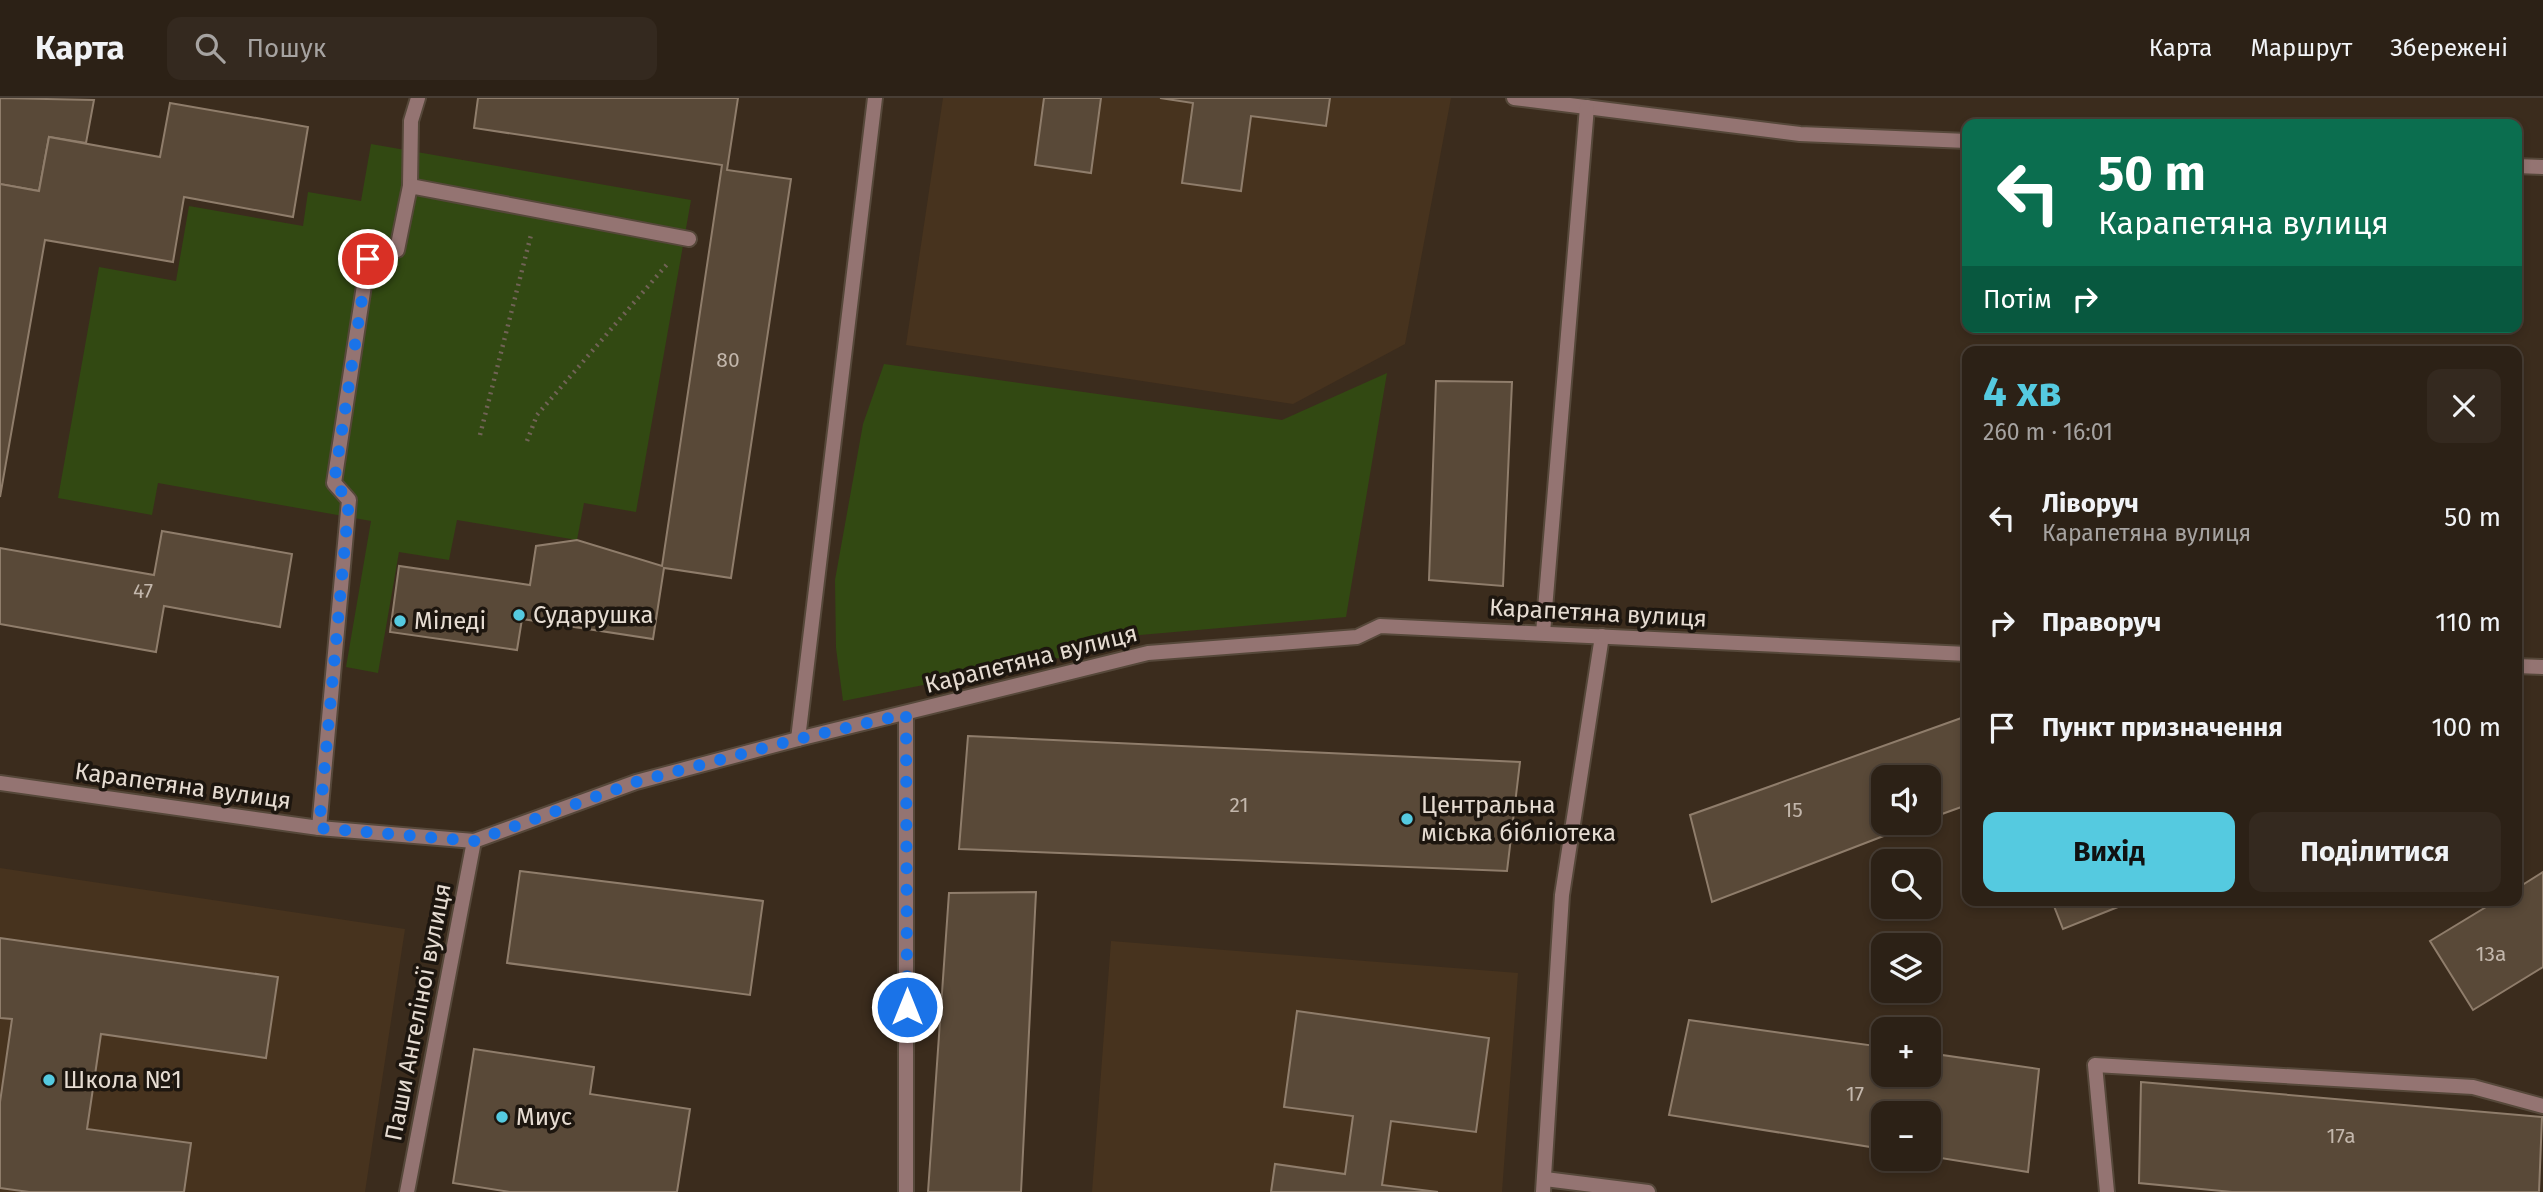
<!DOCTYPE html>
<html lang="uk">
<meta charset="utf-8">
<style>
:root{--surface:#2c2116;--page:#34291f;--text:#f1f3f6;--muted:#a6a3a1;--line:#483e35;--accent:#55cae0}
body{margin:0;font-family:"Fira Sans",sans-serif;background:var(--page);color:var(--text);height:100vh;display:flex;flex-direction:column;font-size:26px;white-space:nowrap}
*{box-sizing:border-box;margin:0}
p{font-size:23px;color:var(--muted)}
.icon{flex:none;width:38px;height:38px;fill:none;stroke:currentColor;stroke-width:2;stroke-linecap:round;stroke-linejoin:round}
.map{position:relative;flex:1;overflow:hidden}
.panel{position:absolute;left:1962px;top:248px;width:560px;height:560px;display:flex;flex-direction:column;background:var(--surface);border-radius:14px;box-shadow:0 4px 10px #0003,0 0 0 2px var(--line)}
.panel>*{flex:none}
.hud{position:absolute;left:1962px;top:21px;width:560px;height:214px;border-radius:14px;box-shadow:0 4px 10px #0003,0 0 0 2px var(--line);background:#0b6e4f;color:#fff;overflow:hidden}
.tools{position:absolute;left:1871px;top:667px;display:grid;gap:14px}
.tools a{display:grid;place-items:center;width:70px;height:70px;border-radius:14px;background:var(--surface);box-shadow:0 4px 10px #0003,0 0 0 2px var(--line);font-size:35px}
.pin{position:absolute;display:grid;place-items:center;width:60px;height:60px;color:#fff;margin:-30px;border:4px solid #fff;border-radius:50%;box-shadow:0 2px 7px #0007}
.me{position:absolute;width:77px;margin:-38px;rotate:0deg;stroke-linejoin:round;filter:drop-shadow(0 0 5px #0008)}
.turn{display:flex;align-items:center;gap:24px;height:147px;padding:0 21px;font-size:32px}
.turn .icon{width:91px;height:91px;stroke-width:2.5}
.turn b{display:block;font-size:49px;line-height:60px}
.then{display:flex;align-items:center;height:66px;padding:0 21px;background:#0003;gap:14px;font-size:26px}
.round{display:grid;place-items:center;flex:none;width:74px;height:74px;border-radius:14px;background:var(--page)}
.head{display:flex;align-items:center;justify-content:space-between;height:119px;padding:0 21px}
h1{font-size:42px;font-weight:700;line-height:52px;color:var(--accent)}
.button{display:flex;gap:14px;margin-top:auto;padding:14px 21px}
.button a{flex:1;height:80px;border-radius:14px;background:var(--accent);color:#111;font-size:28px;font-weight:700;line-height:80px;text-align:center}
.button a+a{background:var(--page);color:var(--text)}
ul{padding:0;list-style:none}
li{display:flex;align-items:center;gap:21px;height:105px;padding:0 21px}
li div{flex:1}
li b{display:block;font-size:26px}
li em{font-style:normal}
header{display:flex;align-items:center;gap:42px;box-sizing:border-box;height:98px;padding:0 35px;background:var(--surface);border-bottom:2px solid var(--line)}
header strong{font-size:33px}
nav{display:flex;gap:38px;margin-inline-start:auto;font-size:24px}
.search{width:490px;height:63px;background:var(--page);display:flex;align-items:center;gap:18px;box-sizing:border-box;padding:0 24px;border-radius:14px;color:var(--muted);font-size:26px}
.map>svg:first-child{display:block}
.built{fill:#47331e}
.green{fill:#324912}
.building{fill:#594938;stroke:#8f7d6b;stroke-width:2}
.lines{fill:none;stroke-linecap:round;stroke-linejoin:round}
.service-casing{stroke:#56483a;stroke-width:18}
.minor-casing{stroke:#56483a;stroke-width:18}
.path{stroke:#716356;stroke-width:4.5;stroke-dasharray:2 5;stroke-linecap:butt}
.service{stroke:#947472;stroke-width:14}
.minor{stroke:#947472;stroke-width:14}
.route{stroke:#1a73e8;stroke-width:12;stroke-dasharray:0 21.6}
.poi-dot{fill:#55cae0;stroke:#1d160f;stroke-width:2.5}
.labels{text-anchor:middle;dominant-baseline:central;stroke-width:7;stroke-linejoin:round;paint-order:stroke}
.number-label{font-size:21px;fill:#c3b7ac}
.street-label{font-size:24px;fill:#e6dcd2;stroke:#1d160f}
.poi-label{font-size:24px;fill:#e6dcd2;stroke:#1d160f;text-anchor:start}
</style>
<header>
<strong>Карта</strong>
<div class="search"><svg class="icon" aria-label="search" viewBox="0 0 24 24"><circle cx="10" cy="10" r="6"/><path d="M15 15l6 6"/></svg>Пошук</div>
<nav><a>Карта</a><a>Маршрут</a><a>Збережені</a></nav>
</header>
<div class="map">
<svg width="2543" height="1094" viewBox="0 0 2543 1094">
<rect width="100%" height="100%" fill="#3b2c1d"/>
<g class="built">
<path d="M943,0H1451L1405,246L1293,306L906,247Z"/>
<path d="M0,770L405,831L365,1094H0Z"/>
<path d="M1111,843L1518,875L1502,1094H1092Z"/>
</g>
<g class="green">
<path d="M371,46L691,102L636,414L584,405L577,442L457,422L449,462L399,454L378,575L346,569L371,423L158,385L152,417L58,400L99,169L176,183L189,108L303,128L308,94L361,103Z"/>
<path d="M884,266L1282,322L1387,275L1346,519L1140,537L1074,557L843,603L836,550L835,482L863,326Z"/>
</g>
<g class="building">
<path d="M0,0L94,2L86,45L49,39L39,93L0,86Z"/>
<path d="M478,0H738L727,72L791,81L731,480L664,470L653,541L522,521L517,552L390,534L399,468L530,487L536,448L577,442L662,468L722,67L474,30Z"/>
<path d="M1044,0H1101L1091,75L1035,67Z"/>
<path d="M1160,0H1330L1326,28L1251,18L1241,93L1182,85L1193,5Z"/>
<path d="M170,5L308,29L293,119L184,99L173,164L45,142L0,399V86L39,93L49,39L160,59Z"/>
<path d="M1436,283L1512,284L1503,488L1429,482Z"/>
<path d="M162,433L292,456L280,529L164,508L156,554L0,526V450L154,477Z"/>
<path d="M1967,618V707L1928,721V679H1883V724H1920L1712,804L1690,717Z"/>
<path d="M968,638L1520,664L1507,773L959,751Z"/>
<path d="M520,773L763,803L750,897L507,865Z"/>
<path d="M2543,774V869L2473,912L2430,843L2496,803H2516V791Z"/>
<path d="M1036,794L1021,1094H928L949,795Z"/>
<path d="M2052,803H2133L2063,831Z"/>
<path d="M0,840L278,879L266,960L101,936L87,1031L191,1045L184,1094H29L0,1090V1004L12,921L0,920Z"/>
<path d="M1297,913L1489,940L1476,1034L1391,1023L1382,1087L1438,1094H1271L1275,1066L1345,1076L1353,1018L1284,1009Z"/>
<path d="M1689,922L1883,949V976H1928V955L2039,971L2028,1074L1928,1058V1015H1883V1051L1669,1017Z"/>
<path d="M474,951L594,969L590,996L690,1011L677,1094H510L453,1085Z"/>
<path d="M2141,984L2542,1019L2539,1094H2232L2139,1085Z"/>
</g>
<g class="lines">
<g class="service-casing">
<g id="service">
<path d="M410,88L411,23L418,0"/>
<path d="M798,641L875,0"/>
<path d="M1545,1081L1648,1094"/>
<path d="M1543,1094L1562,797L1602,538"/>
</g>
</g>
<g class="minor-casing">
<g id="minor">
<path d="M1514,0L1800,36L1967,43"/>
<path d="M2516,68L2543,69"/>
<path d="M1543,535L1587,9"/>
<path d="M2516,568L2543,569"/>
<path d="M906,616V1094"/>
<path d="M0,685L319,730L474,743L636,684L798,641L1148,555L1357,539L1380,528L1967,556"/>
<path d="M319,730L349,402L334,385L368,161L397,152L410,88L689,141"/>
<path d="M407,1094L474,743"/>
<path d="M2107,1094L2095,967L2473,989L2543,1008"/>
</g>
</g>
<g class="path">
<path d="M480,337L531,137"/>
<path d="M527,343L537,317L669,164"/>
</g>
<use href="#service" class="service"/>
<use href="#minor" class="minor"/>
</g>
<g class="lines">
<path class="route" d="M368,161L334,385L349,402L319,730L474,743L636,684L798,641L906,616L907,909"/>
</g>
<g class="poi-dot">
<circle cx="519" cy="517" r="7"/>
<circle cx="400" cy="523" r="7"/>
<circle cx="1407" cy="721" r="7"/>
<circle cx="49" cy="982" r="7"/>
<circle cx="502" cy="1019" r="7"/>
</g>
<g class="labels">
<g class="number-label">
<text x="728" y="262">80</text>
<text x="143" y="493">47</text>
<text x="1239" y="707">21</text>
<text x="1793" y="712">15</text>
<text x="2491" y="856">13а</text>
<text x="1855" y="996">17</text>
<text x="2341" y="1038">17а</text>
</g>
<g class="street-label">
<text transform="translate(1598 515) rotate(3)">Карапетяна вулиця</text>
<text transform="translate(1031 561) rotate(-14)">Карапетяна вулиця</text>
<text transform="translate(183 688) rotate(8)">Карапетяна вулиця</text>
<text transform="translate(418 914) rotate(-79)">Паши Ангеліної вулиця</text>
</g>
<g class="poi-label">
<text x="533" y="517">Сударушка</text>
<text x="414" y="523">Міледі</text>
<text x="1421" y="707">Центральна<tspan x="1421" dy="28">міська бібліотека</tspan></text>
<text x="63" y="982">Школа №1</text>
<text x="516" y="1019">Миус</text>
</g>
</g>
</svg>
<div class="tools">
<a><svg class="icon" aria-label="sound" viewBox="0 0 24 24"><path d="M4 9h4l5-4v14l-5-4H4zM17 9q2 3 0 6"/></svg></a>
<a><svg class="icon" aria-label="search" viewBox="0 0 24 24"><circle cx="10" cy="10" r="6"/><path d="M15 15l6 6"/></svg></a>
<a><svg class="icon" aria-label="layers" viewBox="0 0 24 24"><path d="M12 4l9 5-9 5-9-5zM3 14l9 5 9-5"/></svg></a>
<a>+</a>
<a>−</a>
</div>
<div class="pin" style="left:368px;top:161px;background:#d93025"><svg class="icon" aria-label="arrive" viewBox="0 0 24 24"><path d="M6 21V4h12l-3 4 3 4H6"/></svg></div>
<svg class="me" style="left:907px;top:909px" viewBox="-20 -20 40 40"><circle r="17" fill="#1a73e8" stroke="#fff" stroke-width="3"/><path d="M0-11L8 9 0 5-8 9z" fill="#fff"/></svg>
<div class="hud">
<div class="turn"><svg class="icon" aria-label="left" viewBox="0 0 24 24"><path d="M17 20v-9H6M10 6l-5 5 5 5"/></svg><div><b>50 m</b>Карапетяна вулиця</div></div>
<div class="then">Потім<svg class="icon" aria-label="right" viewBox="0 0 24 24"><path d="M7 20v-9h11M14 6l5 5-5 5"/></svg></div>
</div>
<section class="panel">
<div class="head"><div><h1>4 хв</h1><p>260 m · 16:01</p></div><a class="round"><svg class="icon" aria-label="close" viewBox="0 0 24 24"><path d="M6 6l12 12M18 6L6 18"/></svg></a></div>
<ul>
<li><svg class="icon" aria-label="left" viewBox="0 0 24 24"><path d="M17 20v-9H6M10 6l-5 5 5 5"/></svg><div><b>Ліворуч</b><p>Карапетяна вулиця</p></div><em>50 m</em></li>
<li><svg class="icon" aria-label="right" viewBox="0 0 24 24"><path d="M7 20v-9h11M14 6l5 5-5 5"/></svg><div><b>Праворуч</b></div><em>110 m</em></li>
<li><svg class="icon" aria-label="arrive" viewBox="0 0 24 24"><path d="M6 21V4h12l-3 4 3 4H6"/></svg><div><b>Пункт призначення</b></div><em>100 m</em></li>
</ul>
<div class="button"><a>Вихід</a><a>Поділитися</a></div>
</section>
</div>
